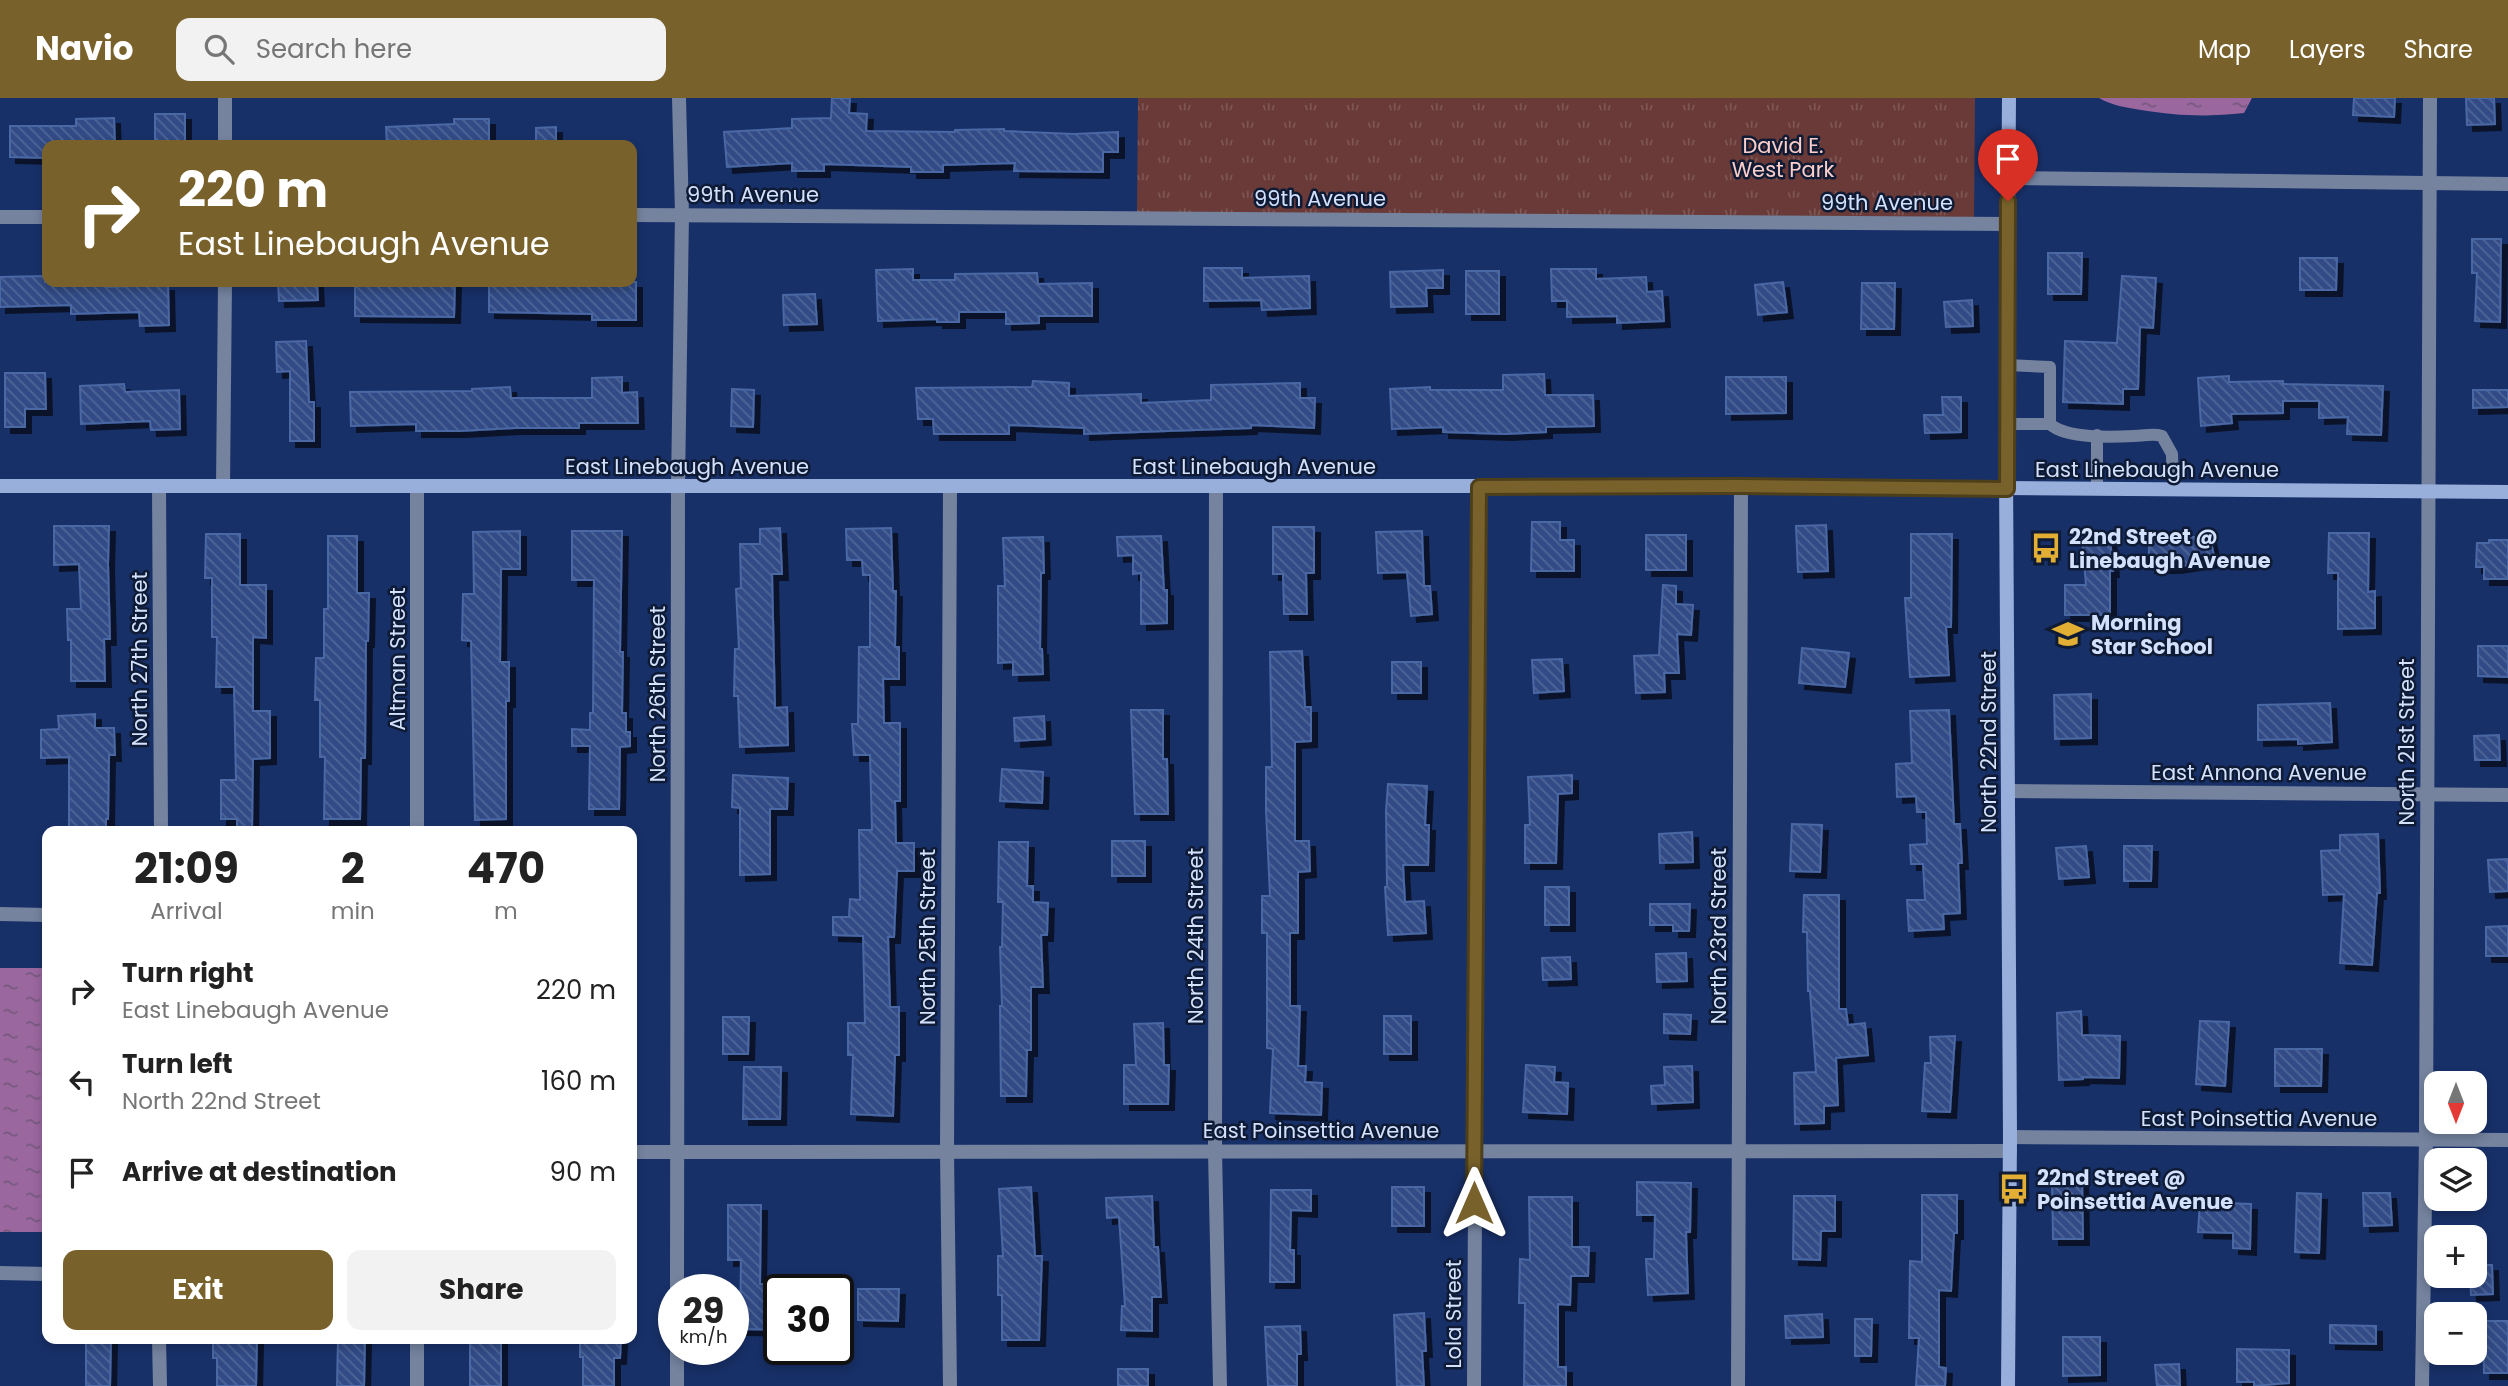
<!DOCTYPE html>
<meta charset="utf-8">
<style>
:root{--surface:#fff;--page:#f2f2f2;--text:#222;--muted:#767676;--accent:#78612a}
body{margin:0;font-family:Poppins,sans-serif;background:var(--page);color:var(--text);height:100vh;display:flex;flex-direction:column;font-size:26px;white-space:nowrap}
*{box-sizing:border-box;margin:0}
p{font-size:23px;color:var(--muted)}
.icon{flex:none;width:38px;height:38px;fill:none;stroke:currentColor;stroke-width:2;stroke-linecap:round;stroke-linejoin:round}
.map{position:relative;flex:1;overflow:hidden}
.drawer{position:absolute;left:42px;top:728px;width:595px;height:518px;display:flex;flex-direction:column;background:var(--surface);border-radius:14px;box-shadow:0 4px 10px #0003}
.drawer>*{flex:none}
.guide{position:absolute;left:42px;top:42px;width:595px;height:147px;border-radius:14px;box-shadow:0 4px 10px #0003;background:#78612a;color:#fff;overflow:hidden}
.needle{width:46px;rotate:180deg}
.fabs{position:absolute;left:2424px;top:973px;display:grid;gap:14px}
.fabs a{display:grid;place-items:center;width:63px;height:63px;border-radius:14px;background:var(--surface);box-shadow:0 4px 10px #0003;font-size:35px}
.speed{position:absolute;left:658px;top:1176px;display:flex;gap:14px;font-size:35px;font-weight:700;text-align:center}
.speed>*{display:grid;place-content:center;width:91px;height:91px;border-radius:50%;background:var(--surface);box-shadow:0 4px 10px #0003;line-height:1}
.speed small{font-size:18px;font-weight:400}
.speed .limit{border:4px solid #111;border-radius:10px;background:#fff;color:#111}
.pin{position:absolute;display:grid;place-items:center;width:60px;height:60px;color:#fff;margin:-72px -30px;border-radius:50% 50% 50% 0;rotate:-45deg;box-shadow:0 0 7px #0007}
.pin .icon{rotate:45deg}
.me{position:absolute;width:77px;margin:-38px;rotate:0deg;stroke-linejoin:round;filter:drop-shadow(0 0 5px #0008)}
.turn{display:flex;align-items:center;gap:24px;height:147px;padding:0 21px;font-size:32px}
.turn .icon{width:91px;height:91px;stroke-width:2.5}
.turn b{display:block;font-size:49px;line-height:60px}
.eta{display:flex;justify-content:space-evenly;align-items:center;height:119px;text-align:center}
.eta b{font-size:42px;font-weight:700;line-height:49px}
.cta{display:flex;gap:14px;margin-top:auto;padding:14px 21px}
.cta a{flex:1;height:80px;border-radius:14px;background:var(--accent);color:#fff;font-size:28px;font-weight:700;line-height:80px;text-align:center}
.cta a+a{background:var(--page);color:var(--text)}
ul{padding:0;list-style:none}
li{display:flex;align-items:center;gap:21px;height:91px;padding:0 21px}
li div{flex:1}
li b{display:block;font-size:26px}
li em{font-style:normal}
header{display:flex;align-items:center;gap:42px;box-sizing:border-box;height:98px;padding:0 35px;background:var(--accent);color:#fff}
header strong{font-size:33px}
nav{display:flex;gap:38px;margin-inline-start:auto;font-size:24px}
.search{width:490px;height:63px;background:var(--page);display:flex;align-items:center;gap:18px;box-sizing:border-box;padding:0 24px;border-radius:14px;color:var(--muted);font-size:26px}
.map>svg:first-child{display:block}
.grass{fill:url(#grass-tufts)}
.water{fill:url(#water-ripples)}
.building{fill:url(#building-back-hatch);stroke:#4a67a4;stroke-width:2;filter:url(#shadow)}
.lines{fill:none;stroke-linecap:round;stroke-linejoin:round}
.lane{stroke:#75839f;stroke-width:12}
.street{stroke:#75839f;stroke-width:14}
.secondary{stroke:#98afdc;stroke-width:14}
.route-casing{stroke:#4e3f1b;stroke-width:18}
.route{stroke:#78612a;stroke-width:12}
.labels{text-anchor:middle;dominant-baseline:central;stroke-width:5;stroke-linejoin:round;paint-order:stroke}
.park-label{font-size:21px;fill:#fcceca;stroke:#0f1b34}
.street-label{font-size:21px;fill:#d3e1fd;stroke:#0f1b34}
.poi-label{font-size:21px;font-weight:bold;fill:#d3e1fd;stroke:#0f1b34;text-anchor:start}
</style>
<header>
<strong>Navio</strong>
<div class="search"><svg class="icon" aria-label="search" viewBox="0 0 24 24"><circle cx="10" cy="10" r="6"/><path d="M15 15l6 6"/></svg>Search here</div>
<nav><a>Map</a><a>Layers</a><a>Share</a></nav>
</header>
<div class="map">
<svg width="2508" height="1288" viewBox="0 0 2508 1288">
<defs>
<pattern id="grass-tufts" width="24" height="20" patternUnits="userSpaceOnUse" patternTransform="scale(1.75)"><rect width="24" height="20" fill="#693a37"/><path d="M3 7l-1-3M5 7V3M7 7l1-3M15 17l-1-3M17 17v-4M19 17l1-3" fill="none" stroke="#7e5655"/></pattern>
<pattern id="water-ripples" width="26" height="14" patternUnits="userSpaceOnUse" patternTransform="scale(1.75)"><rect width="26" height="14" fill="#9a679f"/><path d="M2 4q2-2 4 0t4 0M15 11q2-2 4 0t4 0" fill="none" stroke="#76597e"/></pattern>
<pattern id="building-back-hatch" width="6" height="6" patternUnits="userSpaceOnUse" patternTransform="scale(1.75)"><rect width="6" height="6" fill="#324c86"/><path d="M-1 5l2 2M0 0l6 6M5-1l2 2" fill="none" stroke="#4f6698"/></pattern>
<filter id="shadow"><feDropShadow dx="6" dy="6" stdDeviation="0" flood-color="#0009"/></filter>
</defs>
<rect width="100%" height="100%" fill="#183068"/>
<path class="grass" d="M1138,0H1975L1974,120L1137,114Z"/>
<g class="water">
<path d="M2099,0H2252L2244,15C2207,19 2178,18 2141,12C2125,9 2113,8 2099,0Z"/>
<rect x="0" y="870" width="47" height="264"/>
</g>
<g class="building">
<path d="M832,0H850L849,15L867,16L866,33L955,34V32L1004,31V33L1074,36L1118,34V54H1103V74L1014,73L1015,65L943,67V74H911V69L824,66V73H792V65L727,69L724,34L792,30V21L831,20Z"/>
<path d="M2354,0H2395L2394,19L2353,17Z"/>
<path d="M2466,0H2494L2495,26L2467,27Z"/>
<rect x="155" y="16" width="30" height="31"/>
<path d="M114,20L115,47H47V60L10,59V28H76V21Z"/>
<path d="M454,21H489V47H387L386,29L454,26Z"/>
<path d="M556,29V47H536V30Z"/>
<path d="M2472,141H2501L2500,224L2475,223L2477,175H2472Z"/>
<path d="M2048,155H2082L2081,196H2048Z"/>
<path d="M2300,160H2337L2336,192H2300Z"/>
<path d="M1204,170H1242V180L1309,178L1310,210L1262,212L1261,202L1204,203Z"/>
<path d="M913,171V182H955V176L1037,175L1038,186L1092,185V218H1039V225L1006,226V214H959V224H937V221L878,223L876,172Z"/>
<path d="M1551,171H1596V181L1646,179L1647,194L1662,193L1664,223L1617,225V218L1567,219V203H1552Z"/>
<path d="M1443,172V190H1426L1427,208L1391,209L1390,174Z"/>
<rect x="1466" y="173" width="33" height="43"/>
<path d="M45,178V184H108V189L168,187L169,227L140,228L139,214L71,216V207L0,209V179Z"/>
<path d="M2122,178L2156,180L2153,230L2140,229L2138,291H2123V306L2063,304L2065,243L2117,245Z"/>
<path d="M278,184H317L318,202L279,203Z"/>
<path d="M355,184H455L454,219L355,218Z"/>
<path d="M489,184H636V222H592V216L489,214Z"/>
<path d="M1783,184L1787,214L1758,217L1755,187Z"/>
<path d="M1862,185H1895L1894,231H1861Z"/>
<path d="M815,196L817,226L784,227L783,197Z"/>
<path d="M1972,202L1973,228L1946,229L1944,204Z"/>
<path d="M306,243L309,304H314V343H290V273L277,274L276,244Z"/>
<path d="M5,275H45L46,311H25V329H5Z"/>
<path d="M1544,276L1545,297H1593L1594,328L1546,329V334L1505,336L1443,334V329L1392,331L1390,291L1430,289V292H1503V277Z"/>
<path d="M2229,278V284L2283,283V286L2383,288L2381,337L2347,336L2348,319L2319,320V303H2283V315L2231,316L2232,325L2201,328L2198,280Z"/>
<path d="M622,279V295L637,294L638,325H579V330H515L460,333H416V326L351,328L350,294L472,293V291L510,289L511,300H592V280Z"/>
<path d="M1726,279H1786V315L1726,316Z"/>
<path d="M1033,283L1069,285V298L1141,296V305L1211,302V287L1300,285V300H1315L1314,330L1251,327V330L1084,336V330L1009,327V336H934L933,321H918L916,290L1032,289Z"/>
<path d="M124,286L125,294L179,292L180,331L151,332L150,323L81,326L80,288Z"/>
<path d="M732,291L754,292L753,329L731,328Z"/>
<path d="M2473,292H2508V309L2473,310Z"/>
<path d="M1942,299H1961V334L1925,335L1924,317H1943Z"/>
<path d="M1532,424H1560V442H1574V473H1531Z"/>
<path d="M1826,427L1828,473L1798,474L1796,428Z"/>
<path d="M54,428H109L108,466L110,541H104L105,583H71V542H68L67,511H81L79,466L54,467Z"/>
<path d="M1273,429H1314V475H1306L1307,516H1284L1283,476H1273Z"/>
<path d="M780,430L782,476H772L775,610L787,609L788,647L740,649L738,598H734L735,551H739L736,491L741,490L740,446H760V431Z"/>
<path d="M891,430L893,493H896L895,549H899V581H883L884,625H900V703H895L896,745H914V773H897L894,839H888L890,909H899V957H895L893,1018L851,1016L853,957H848V925H865L863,838L833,837V819H849L850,801L860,802L859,732H872L870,657H854L852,626H858L859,549H870V477H863L862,462H847L846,431Z"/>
<path d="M520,433V471H501L500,564H509V603H506V721L475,722L471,543L462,542L463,496H474L473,434Z"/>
<path d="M572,433H622L620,554H623L622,615H626V634H630V648L620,649L619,711H589L590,648H572V631L590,632V615H593L594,482H572Z"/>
<path d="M1422,433L1424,488H1430L1432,516L1411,518L1407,474L1378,475L1376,434Z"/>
<path d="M2329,435H2369L2368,494L2375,493V530L2338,531V475H2328Z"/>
<path d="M206,436H240V487H266V540L253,539V613H270V660L253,661L252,730H237V721H221V682H236L234,589H216L217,539H212V480H205Z"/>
<path d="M1911,436H1952L1951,529H1946L1949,577L1910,579L1905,500H1911Z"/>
<rect x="1646" y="437" width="40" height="35"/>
<path d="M328,438H357V495H369L368,543H366L365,660H361L360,721H324L325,659H320V602H315L316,560H324V511H328Z"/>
<path d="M1161,438L1164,492H1167V525L1141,526V475L1133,476V457L1118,458L1117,439Z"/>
<path d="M1043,439L1044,475H1041L1040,551H1042L1043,576L1013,577V564L998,565V488H1005L1003,440Z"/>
<path d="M2110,439L2113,473H2110V517H2065V487H2086L2082,441Z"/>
<path d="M2149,439H2210L2215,463L2175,469H2149Z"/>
<path d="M2489,442H2508V481H2484V469H2476L2477,445H2489Z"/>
<path d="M1663,487L1676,488V506L1693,507L1691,537L1677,536L1679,575H1664L1665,594L1636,595L1634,558L1659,557Z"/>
<path d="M2478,548H2508V579L2478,578Z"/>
<path d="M1802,550L1849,555L1845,589L1799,585Z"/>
<path d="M1302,553L1305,609H1311V643L1295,644V743H1309L1310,773L1298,774V835H1290V908H1300L1298,968H1306L1305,984L1322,985L1321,1017L1270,1015L1273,951L1267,950V835H1262V798H1270L1266,712V669H1272L1270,554Z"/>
<path d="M1562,561L1564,593L1534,595L1532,562Z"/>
<rect x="1392" y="564" width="29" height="31"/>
<path d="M2091,596V640L2055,641L2054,597Z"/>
<path d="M2330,605L2332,644L2298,646V641L2258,642V607Z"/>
<path d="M1131,612H1163V661H1167L1168,716H1135Z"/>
<path d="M1949,612L1954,726H1960L1962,765H1958L1960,815L1943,816L1944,831L1909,833L1907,802H1925L1923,766H1911L1910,747L1927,746L1926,714H1917L1916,698L1897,699L1896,666L1912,665L1910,613Z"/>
<path d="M95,616V630H114L115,657H109L108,721H106V733H69V659L41,660V632L59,631L58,618Z"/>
<path d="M1044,618L1045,641L1015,643L1014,620Z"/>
<path d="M2499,637L2500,662H2475L2474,638Z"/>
<path d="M1002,671L1043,674L1042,705L1000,703Z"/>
<path d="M733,677L788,680L787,711H770V776L740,777V710L732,709Z"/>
<path d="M1572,677V695L1558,696L1556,765H1525V727H1530L1528,679Z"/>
<path d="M1388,686L1427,688L1425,727H1429L1428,767H1403L1405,804L1424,803L1426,835L1388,837L1385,789H1387L1386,713Z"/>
<path d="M1792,726L1822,727L1820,774L1790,773Z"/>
<path d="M1692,734L1693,764L1660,765L1659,736Z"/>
<path d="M2378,736L2380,795H2377L2372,867L2340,865L2344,796L2323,797L2321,753L2340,752V737Z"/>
<rect x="1112" y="743" width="33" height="35"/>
<path d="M999,744H1028L1027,788H1033V804L1048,805L1047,837H1041L1043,889H1031V952H1027L1026,998H1001L1000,908H1002L1000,849H1002L1003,804H998Z"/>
<path d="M2086,748L2089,779L2059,781L2056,750Z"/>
<path d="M2124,748H2152L2151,783H2124Z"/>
<path d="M2508,761V793L2490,794L2488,762Z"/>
<rect x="1545" y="789" width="24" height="38"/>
<path d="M1804,797H1839V911H1846L1848,927L1865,925L1868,957L1836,960L1838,1007L1824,1008V1025L1795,1026L1794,975L1816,974L1810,893H1808L1807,834H1803Z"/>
<path d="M1650,806H1690L1689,833H1673V827H1650Z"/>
<path d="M2508,828V858H2486V829Z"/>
<path d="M1686,855L1687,883L1657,884L1656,856Z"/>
<path d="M1570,859L1571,881L1543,882L1542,860Z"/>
<path d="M2081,913L2082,937L2120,938L2119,980L2083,979V981L2059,982L2057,915Z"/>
<path d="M1664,916L1691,917L1690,936L1664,935Z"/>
<rect x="1384" y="918" width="27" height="38"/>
<path d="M723,919H749L748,956H723Z"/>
<path d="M2200,923L2229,924L2225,988L2196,986Z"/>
<path d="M1163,925L1164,967H1169L1168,1006H1124V967H1136L1134,926Z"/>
<path d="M1955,938L1950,1014L1922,1013L1925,965H1931L1930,939Z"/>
<path d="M2275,951H2322L2321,988H2275Z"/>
<path d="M1526,967L1555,969L1554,984L1568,985L1567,1016L1523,1014Z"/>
<path d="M1692,968L1693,1004L1652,1006L1651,988L1665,987L1664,969Z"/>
<path d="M744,969H781L780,1021H743Z"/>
<path d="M2082,1077L2083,1141H2053L2052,1078Z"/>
<path d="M1637,1084L1691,1085L1690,1134H1686L1688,1195L1648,1197L1646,1161H1654L1655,1117H1637Z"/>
<path d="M1031,1089L1035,1158H1042L1039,1242H1002V1197H998V1158H1003L999,1091Z"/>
<rect x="1392" y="1089" width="32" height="39"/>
<path d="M1271,1092H1311V1113L1291,1112L1290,1152H1294V1184H1270Z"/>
<path d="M2297,1095L2321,1096L2319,1155L2295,1154Z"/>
<path d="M2363,1095H2390L2392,1127L2364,1128Z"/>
<path d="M1922,1097H1957V1135H1954L1951,1193L1939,1192V1269L1946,1270L1945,1288H1916L1919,1240H1909L1910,1163L1922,1164Z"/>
<path d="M1152,1098L1154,1149H1158L1161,1199H1152V1233L1121,1232L1122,1208H1125L1119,1119L1107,1120L1106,1100Z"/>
<path d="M1794,1098H1835V1133H1821L1820,1162L1793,1161Z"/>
<path d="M1529,1099H1572V1149H1589L1588,1178H1571L1570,1207L1558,1206V1269H1566V1288H1524L1525,1205H1519L1520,1161L1530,1162Z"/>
<path d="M2200,1104L2251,1106L2250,1151L2233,1150V1135L2198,1134Z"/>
<path d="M728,1107H761L760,1186L779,1187V1232L740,1231L741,1162H728Z"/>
<path d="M2474,1167H2492L2493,1196L2471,1197L2470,1178H2474Z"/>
<path d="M858,1191H899L898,1223L858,1222Z"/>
<path d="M1424,1215L1426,1253H1422L1424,1288H1397L1394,1217Z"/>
<path d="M1822,1216L1823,1239L1786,1240L1785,1218Z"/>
<path d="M1855,1221H1872L1871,1258H1855Z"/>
<path d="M2483,1223H2508V1275H2484Z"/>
<path d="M2330,1227L2376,1228V1246L2330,1245Z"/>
<path d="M1300,1228L1301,1256H1297V1288H1268L1265,1229Z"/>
<path d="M2063,1239H2100V1277L2063,1278Z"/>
<path d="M86,1241H111L110,1288H86Z"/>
<path d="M213,1241H257L256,1288H217V1260H213Z"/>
<path d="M338,1241H365L364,1288H337Z"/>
<rect x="470" y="1241" width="31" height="47"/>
<path d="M580,1241H621L620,1260H614V1288H583V1259H580Z"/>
<path d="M2237,1251L2289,1252V1285L2254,1288V1284H2237Z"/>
<path d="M2179,1266L2180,1288H2157L2155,1267Z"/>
<rect x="1118" y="1271" width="30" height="17"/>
</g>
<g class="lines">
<g class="lane">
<path d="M2007,267L2050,269V326C2066,341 2112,339 2134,338C2144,338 2153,335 2162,338L2172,356L2173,392"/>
<path d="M2007,326H2050"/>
<path d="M2097,391V337"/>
</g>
<g class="street">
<path d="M225,0V47"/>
<path d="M2009,80L2508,86"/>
<path d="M632,117L2008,126"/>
<path d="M0,119H47"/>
<path d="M159,388L161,733"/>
<path d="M223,388L225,184"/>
<path d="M417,388V733"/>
<path d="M950,389L947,1054L950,1288"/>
<path d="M1216,389L1215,1053L1220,1288"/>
<path d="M2009,693L2508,697"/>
<path d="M0,816L47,817"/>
<path d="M2010,1039L2508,1042"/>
<path d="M632,1054L2010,1053"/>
<path d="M0,1175L47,1176"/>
<path d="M677,1192L678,389L682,116L679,0"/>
<path d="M159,1241L160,1288"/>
<path d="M417,1241V1288"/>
<path d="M677,1288V1251"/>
<path d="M1474,1288L1479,389"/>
<path d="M1738,1288L1741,388"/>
<path d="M2422,1288L2426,1042L2430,0"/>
</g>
<g class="secondary">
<path d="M0,388H1741L2508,394"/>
<path d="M2008,1288L2010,1039L2006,374L2009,0"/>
</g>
</g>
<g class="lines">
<g class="route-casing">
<path id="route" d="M1474,1105L1479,389L1741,388L2007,391L2008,103"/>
</g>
<use href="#route" class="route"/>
</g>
<defs>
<g id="bus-bare" transform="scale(2.415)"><path d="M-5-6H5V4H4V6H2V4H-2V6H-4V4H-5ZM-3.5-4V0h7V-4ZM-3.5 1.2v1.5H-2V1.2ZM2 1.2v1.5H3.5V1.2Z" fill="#e2ae34" stroke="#0f1b34" stroke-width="2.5" paint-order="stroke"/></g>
<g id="school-bare" transform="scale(2.415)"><path d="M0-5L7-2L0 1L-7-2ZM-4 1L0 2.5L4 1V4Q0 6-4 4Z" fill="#e2ae34" stroke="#0f1b34" stroke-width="2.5" paint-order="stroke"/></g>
</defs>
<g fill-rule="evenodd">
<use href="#bus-bare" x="2046" y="450"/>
<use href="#school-bare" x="2068" y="536"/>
<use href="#bus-bare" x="2014" y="1091"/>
</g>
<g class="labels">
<g class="park-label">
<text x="1783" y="47">David E.<tspan x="1783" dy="24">West Park</tspan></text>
</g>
<g class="street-label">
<text x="753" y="96">99th Avenue</text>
<text x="1320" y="100">99th Avenue</text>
<text x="1887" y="104">99th Avenue</text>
<text x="687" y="368">East Linebaugh Avenue</text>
<text x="1254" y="368">East Linebaugh Avenue</text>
<text x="2157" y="371">East Linebaugh Avenue</text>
<text transform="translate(139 561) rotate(-90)">North 27th Street</text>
<text transform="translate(397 561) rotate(-90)">Altman Street</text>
<text transform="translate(657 596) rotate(-90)">North 26th Street</text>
<text transform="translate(1988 644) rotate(-90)">North 22nd Street</text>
<text transform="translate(2406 644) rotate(-90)">North 21st Street</text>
<text x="2259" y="674">East Annona Avenue</text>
<text transform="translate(1195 838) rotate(-90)">North 24th Street</text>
<text transform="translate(1718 838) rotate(-90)">North 23rd Street</text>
<text transform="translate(927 839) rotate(-90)">North 25th Street</text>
<text x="2259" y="1020">East Poinsettia Avenue</text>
<text x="1321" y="1032">East Poinsettia Avenue</text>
<text transform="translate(1453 1216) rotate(-90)">Lola Street</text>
</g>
<g class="poi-label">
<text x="2069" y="438">22nd Street @<tspan x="2069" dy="24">Linebaugh Avenue</tspan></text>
<text x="2091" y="524">Morning<tspan x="2091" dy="24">Star School</tspan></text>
<text x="2037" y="1079">22nd Street @<tspan x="2037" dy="24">Poinsettia Avenue</tspan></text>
</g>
</g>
</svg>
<div class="fabs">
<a><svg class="needle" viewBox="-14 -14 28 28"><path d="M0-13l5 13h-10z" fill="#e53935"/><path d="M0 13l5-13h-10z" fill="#767676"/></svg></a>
<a><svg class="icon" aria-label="layers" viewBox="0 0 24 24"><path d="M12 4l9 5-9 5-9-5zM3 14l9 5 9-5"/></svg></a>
<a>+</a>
<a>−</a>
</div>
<div class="speed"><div>29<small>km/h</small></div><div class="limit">30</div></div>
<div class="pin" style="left:2008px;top:103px;background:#d93025"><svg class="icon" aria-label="arrive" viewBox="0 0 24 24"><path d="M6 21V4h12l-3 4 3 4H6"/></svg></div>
<svg class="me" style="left:1474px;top:1105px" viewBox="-20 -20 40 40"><path d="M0-17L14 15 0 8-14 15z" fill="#78612a" stroke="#fff" stroke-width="4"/></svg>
<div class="guide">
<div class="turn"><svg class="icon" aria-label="right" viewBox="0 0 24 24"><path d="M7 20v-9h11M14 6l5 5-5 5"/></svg><div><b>220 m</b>East Linebaugh Avenue</div></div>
</div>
<section class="drawer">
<div class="eta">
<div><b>21:09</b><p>Arrival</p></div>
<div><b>2</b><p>min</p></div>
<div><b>470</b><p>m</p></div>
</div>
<ul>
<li><svg class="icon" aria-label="right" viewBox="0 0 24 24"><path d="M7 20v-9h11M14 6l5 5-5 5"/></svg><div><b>Turn right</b><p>East Linebaugh Avenue</p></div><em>220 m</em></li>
<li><svg class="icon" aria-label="left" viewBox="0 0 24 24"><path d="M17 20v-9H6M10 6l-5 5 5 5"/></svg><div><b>Turn left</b><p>North 22nd Street</p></div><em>160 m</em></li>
<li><svg class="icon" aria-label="arrive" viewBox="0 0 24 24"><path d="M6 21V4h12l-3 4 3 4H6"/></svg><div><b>Arrive at destination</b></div><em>90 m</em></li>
</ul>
<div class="cta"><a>Exit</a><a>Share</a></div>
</section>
</div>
